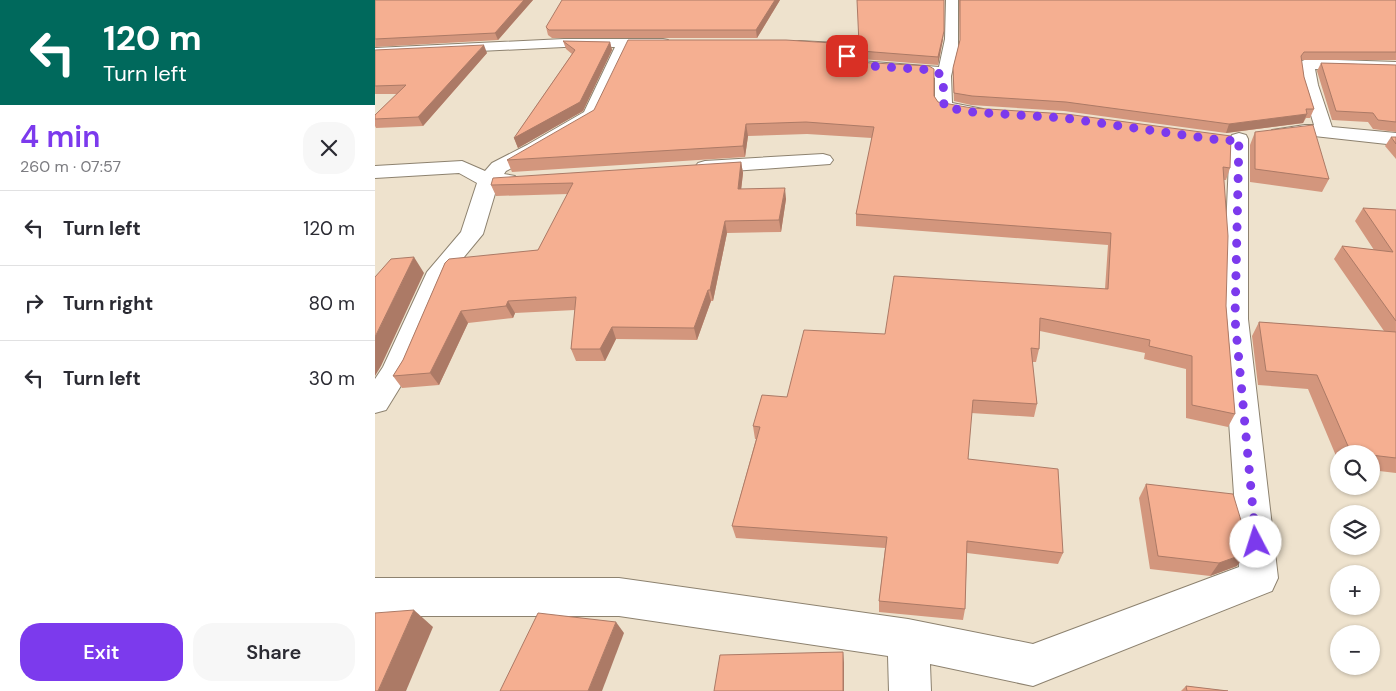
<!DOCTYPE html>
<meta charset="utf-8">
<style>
:root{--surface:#fff;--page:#f7f7f7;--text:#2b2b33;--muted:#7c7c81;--line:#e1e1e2;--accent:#7c3aed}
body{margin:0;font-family:"DM Sans",sans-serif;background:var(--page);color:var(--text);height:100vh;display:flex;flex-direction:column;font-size:19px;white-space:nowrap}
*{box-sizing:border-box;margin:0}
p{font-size:16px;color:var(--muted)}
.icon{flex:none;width:28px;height:28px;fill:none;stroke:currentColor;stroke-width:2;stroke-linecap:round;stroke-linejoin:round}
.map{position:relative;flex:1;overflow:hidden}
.sheet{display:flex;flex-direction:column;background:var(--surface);width:375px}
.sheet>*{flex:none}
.banner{background:#00695c;color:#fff;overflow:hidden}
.controls{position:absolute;left:955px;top:445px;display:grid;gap:10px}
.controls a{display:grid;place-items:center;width:50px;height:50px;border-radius:50%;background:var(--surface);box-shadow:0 1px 4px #0004;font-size:25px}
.pin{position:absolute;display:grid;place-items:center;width:42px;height:42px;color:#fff;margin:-21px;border-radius:10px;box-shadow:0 2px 8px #0006}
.me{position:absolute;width:55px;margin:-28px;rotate:355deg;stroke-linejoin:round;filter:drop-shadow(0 0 4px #0008)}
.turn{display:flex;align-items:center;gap:18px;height:105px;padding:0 20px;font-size:22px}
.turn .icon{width:65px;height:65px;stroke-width:2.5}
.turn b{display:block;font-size:35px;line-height:42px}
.round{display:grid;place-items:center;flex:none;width:52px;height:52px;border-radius:20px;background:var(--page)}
.summary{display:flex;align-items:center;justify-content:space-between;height:85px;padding:0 20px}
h1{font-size:30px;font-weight:600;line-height:38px;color:var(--accent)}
.cta{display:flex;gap:10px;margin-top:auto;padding:10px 20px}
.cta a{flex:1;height:58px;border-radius:20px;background:var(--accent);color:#fff;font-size:20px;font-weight:600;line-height:58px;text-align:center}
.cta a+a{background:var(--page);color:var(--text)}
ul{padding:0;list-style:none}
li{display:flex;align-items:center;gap:15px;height:75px;padding:0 20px;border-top:1px solid var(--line)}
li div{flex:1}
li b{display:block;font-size:19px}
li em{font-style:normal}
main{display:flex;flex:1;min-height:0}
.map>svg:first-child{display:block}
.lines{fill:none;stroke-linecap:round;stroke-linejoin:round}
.minor-casing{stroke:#8d826f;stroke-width:2}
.minor{fill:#fff;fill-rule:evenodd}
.wall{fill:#d3967d}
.shaded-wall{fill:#ac7a66}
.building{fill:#f5af91;stroke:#ac7a66}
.route{stroke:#7c3aed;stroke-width:9;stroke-dasharray:0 16.2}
</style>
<main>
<section class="sheet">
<div class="banner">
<div class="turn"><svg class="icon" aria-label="left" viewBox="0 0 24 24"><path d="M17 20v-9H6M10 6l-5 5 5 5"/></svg><div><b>120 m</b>Turn left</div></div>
</div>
<div class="summary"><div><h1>4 min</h1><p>260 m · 07:57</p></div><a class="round"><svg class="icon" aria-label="close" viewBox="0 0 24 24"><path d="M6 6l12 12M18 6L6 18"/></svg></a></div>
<ul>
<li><svg class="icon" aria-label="left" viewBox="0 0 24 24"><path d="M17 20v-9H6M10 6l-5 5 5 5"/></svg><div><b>Turn left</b></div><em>120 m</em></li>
<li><svg class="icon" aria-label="right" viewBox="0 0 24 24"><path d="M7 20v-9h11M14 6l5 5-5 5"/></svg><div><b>Turn right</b></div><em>80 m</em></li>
<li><svg class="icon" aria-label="left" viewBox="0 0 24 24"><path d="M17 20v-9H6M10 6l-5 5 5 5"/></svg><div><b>Turn left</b></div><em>30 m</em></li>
</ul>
<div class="cta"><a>Exit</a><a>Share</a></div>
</section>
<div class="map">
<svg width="1021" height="691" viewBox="0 0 1021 691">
<rect width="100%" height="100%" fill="#eee2cd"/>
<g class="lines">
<g class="minor-casing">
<g id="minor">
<path d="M571,0H583V48L576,76L577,103L608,109L611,113L608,117L602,118L563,111L560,107V78L554,74L481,70L476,68L458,51L424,49L419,48L417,45L419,42L424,41L462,43L467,44L485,61L564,67L570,39Z"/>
<path d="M189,39H288L293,40L295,43L293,46L288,47H254L222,119L166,153L131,171L129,174L140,176L143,180L140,184L122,187L108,234L75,274L35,371L11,410L0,413V379L8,367L52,272L86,232L102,183L84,173L0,178V166L87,161L110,171L117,163L152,145L209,112L240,47H189L0,56V48Z"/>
<path d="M932,59L1021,62V72L940,69L943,85L957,127L1021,133V145L930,135L903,139L897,138L894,134L897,130L930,125H939L927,85L924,64L927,61Z"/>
<path d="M864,133L871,135L873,139V319L903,578L897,591L658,686L555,664L556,691H514L513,656L244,616H0V578H244L533,619L658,644L864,567L847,319L855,139L857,135Z"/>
<path d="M448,154L455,156L458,160L455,164L330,173L323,171L320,167L323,163L330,161Z"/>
</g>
</g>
<use href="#minor" class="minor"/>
</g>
<g class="wall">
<path d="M0,0H158L123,40L0,47Z"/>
<path d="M405,0L382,38H177L173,35L171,27Z"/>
<path d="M584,0H1021V60H926L929,77L939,109L935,118H931L928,123L851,133L689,111L596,105L579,101L578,76V68L585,43Z"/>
<path d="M568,39L563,65L486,59L478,52V44Z"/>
<path d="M188,41L235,42L237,50L208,111L143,148L139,138L197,54L191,49Z"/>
<path d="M0,50L112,53L48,126L1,128L0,126V115L22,94H0Z"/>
<path d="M474,59L559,96L563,102L855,168L851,180H849L851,306L860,414L853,427L811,418V369L769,359L770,353L665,331L664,349L661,362H657L662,404L659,417L596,413L593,459L688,553L683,564L592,553L590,609L588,620L504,612V601L510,548L361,538L357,526L381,439H380L378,426L412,397L510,334L730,289L733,245L481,226V214L497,138L432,134L373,136L370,157L137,172L132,160Z"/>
<path d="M946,63L1021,65V132L998,129L993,122L957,120L942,71Z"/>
<path d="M880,132L954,179L947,192L875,182V145Z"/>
<path d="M1016,137H1021V159L1010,146Z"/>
<path d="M366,162L368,173L366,189L411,199L406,232L352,233L338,301H336L322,340L241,339L230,361H201L196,349L200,310L140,313L138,318L93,323L64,385L27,388L18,376L28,360L70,263L163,250L193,194L121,196L116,185Z"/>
<path d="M988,208L1021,210V473L996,470V454H964V463L933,389L883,385L877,336L884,322L1009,331L959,259L967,246L999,250L980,221Z"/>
<path d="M771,484L862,566L835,576L775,569L764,498Z"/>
<path d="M811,686L853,691H806Z"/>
</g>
<g class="shaded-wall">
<path d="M149,0H158L123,40L120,33Z"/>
<path d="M400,0H405L382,38L381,30Z"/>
<path d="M569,31L568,39L563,65V57Z"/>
<path d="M235,42L237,50L208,111L143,148L139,138Z"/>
<path d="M109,45L112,53L48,126L43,117Z"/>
<path d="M932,114L928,123L851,133L854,124Z"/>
<path d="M371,124L373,136L370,157L368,146Z"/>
<path d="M366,162L368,173L365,200L363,189Z"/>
<path d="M410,188L411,199L406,232L404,220Z"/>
<path d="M350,221L352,233L338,301L335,290Z"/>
<path d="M39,257L49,273L6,366L0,376V337Z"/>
<path d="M333,290L336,301L322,340L319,328Z"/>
<path d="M133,301L140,313L138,318L131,306Z"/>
<path d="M86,311L93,323L64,385L55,373Z"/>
<path d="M237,327L241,339L230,361L225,349Z"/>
<path d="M872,553L862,566L835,576L844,563Z"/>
<path d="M39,610L58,627L31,691H3Z"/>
<path d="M241,622L249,633L227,691H213Z"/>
<path d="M468,652L469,663V691H468Z"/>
</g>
<g class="building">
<path d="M0,0H149L120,33L0,39Z"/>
<path d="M187,0H400L381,30H174L171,27Z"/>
<path d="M482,0H569V31L563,57L486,51L478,44H484Z"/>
<path d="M585,0H1021V52H929L926,56L929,77L939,109H931L932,114L854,124L691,102L597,96L579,93L578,68L585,40Z"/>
<path d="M253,40H411L457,43L474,59L480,62L554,66L559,69V96L563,102L597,108L691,114L856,136L855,168L848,167L853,236L851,306L860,414L817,405V356L774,346L775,340L665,318L664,349L656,348L662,404L598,400L593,459L683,469L688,553L592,541L590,609L504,601L512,537L357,526L385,427L378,426L387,395L412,397L429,330L510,334L519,276L733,289L736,233L481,214L499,127L431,122L371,124L368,146L132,160L219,110Z"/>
<path d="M188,41L235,42L205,102L139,138L200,50Z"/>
<path d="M109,45L43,117L0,119V115L31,85L0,86V50Z"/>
<path d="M946,63L1021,65V122L1003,120L998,113L961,111Z"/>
<path d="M938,125L954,179L880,169V132Z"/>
<path d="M1016,137H1021V144Z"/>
<path d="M366,162L363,189L410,188L404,220L350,221L335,290H333L319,328L237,327L225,349H196L201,297L133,301L131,306L86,311L55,373L18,376L28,360L70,263L74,259L163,250L198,183L116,185L118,178Z"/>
<path d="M988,208L1021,210V321L967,246L1018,252Z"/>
<path d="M39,257L0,337V277L16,259Z"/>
<path d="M884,322L1021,332V458L996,455V454L976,453L942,375L891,371Z"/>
<path d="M771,484L858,494L871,537L872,553L844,563L783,556Z"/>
<path d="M39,610L3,691H0V613Z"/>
<path d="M163,613L241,622L213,691H125Z"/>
<path d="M468,652V691H339L345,655Z"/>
<path d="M811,686L853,691H812Z"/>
</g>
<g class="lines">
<path class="route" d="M472,56L480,65L558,70L568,76L569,107L596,112L689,118L851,141L864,139L860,319L881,542"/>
</g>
</svg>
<div class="controls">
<a><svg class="icon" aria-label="search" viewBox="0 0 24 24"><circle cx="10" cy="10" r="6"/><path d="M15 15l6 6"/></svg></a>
<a><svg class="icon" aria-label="layers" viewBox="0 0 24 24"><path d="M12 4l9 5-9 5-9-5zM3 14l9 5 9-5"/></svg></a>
<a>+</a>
<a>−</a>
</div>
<div class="pin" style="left:472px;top:56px;background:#d93025"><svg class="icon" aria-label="arrive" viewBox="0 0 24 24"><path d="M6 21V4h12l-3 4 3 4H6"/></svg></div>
<svg class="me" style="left:881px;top:542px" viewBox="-20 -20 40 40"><circle r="19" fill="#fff"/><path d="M0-13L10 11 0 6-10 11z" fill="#7c3aed"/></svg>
</div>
</main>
